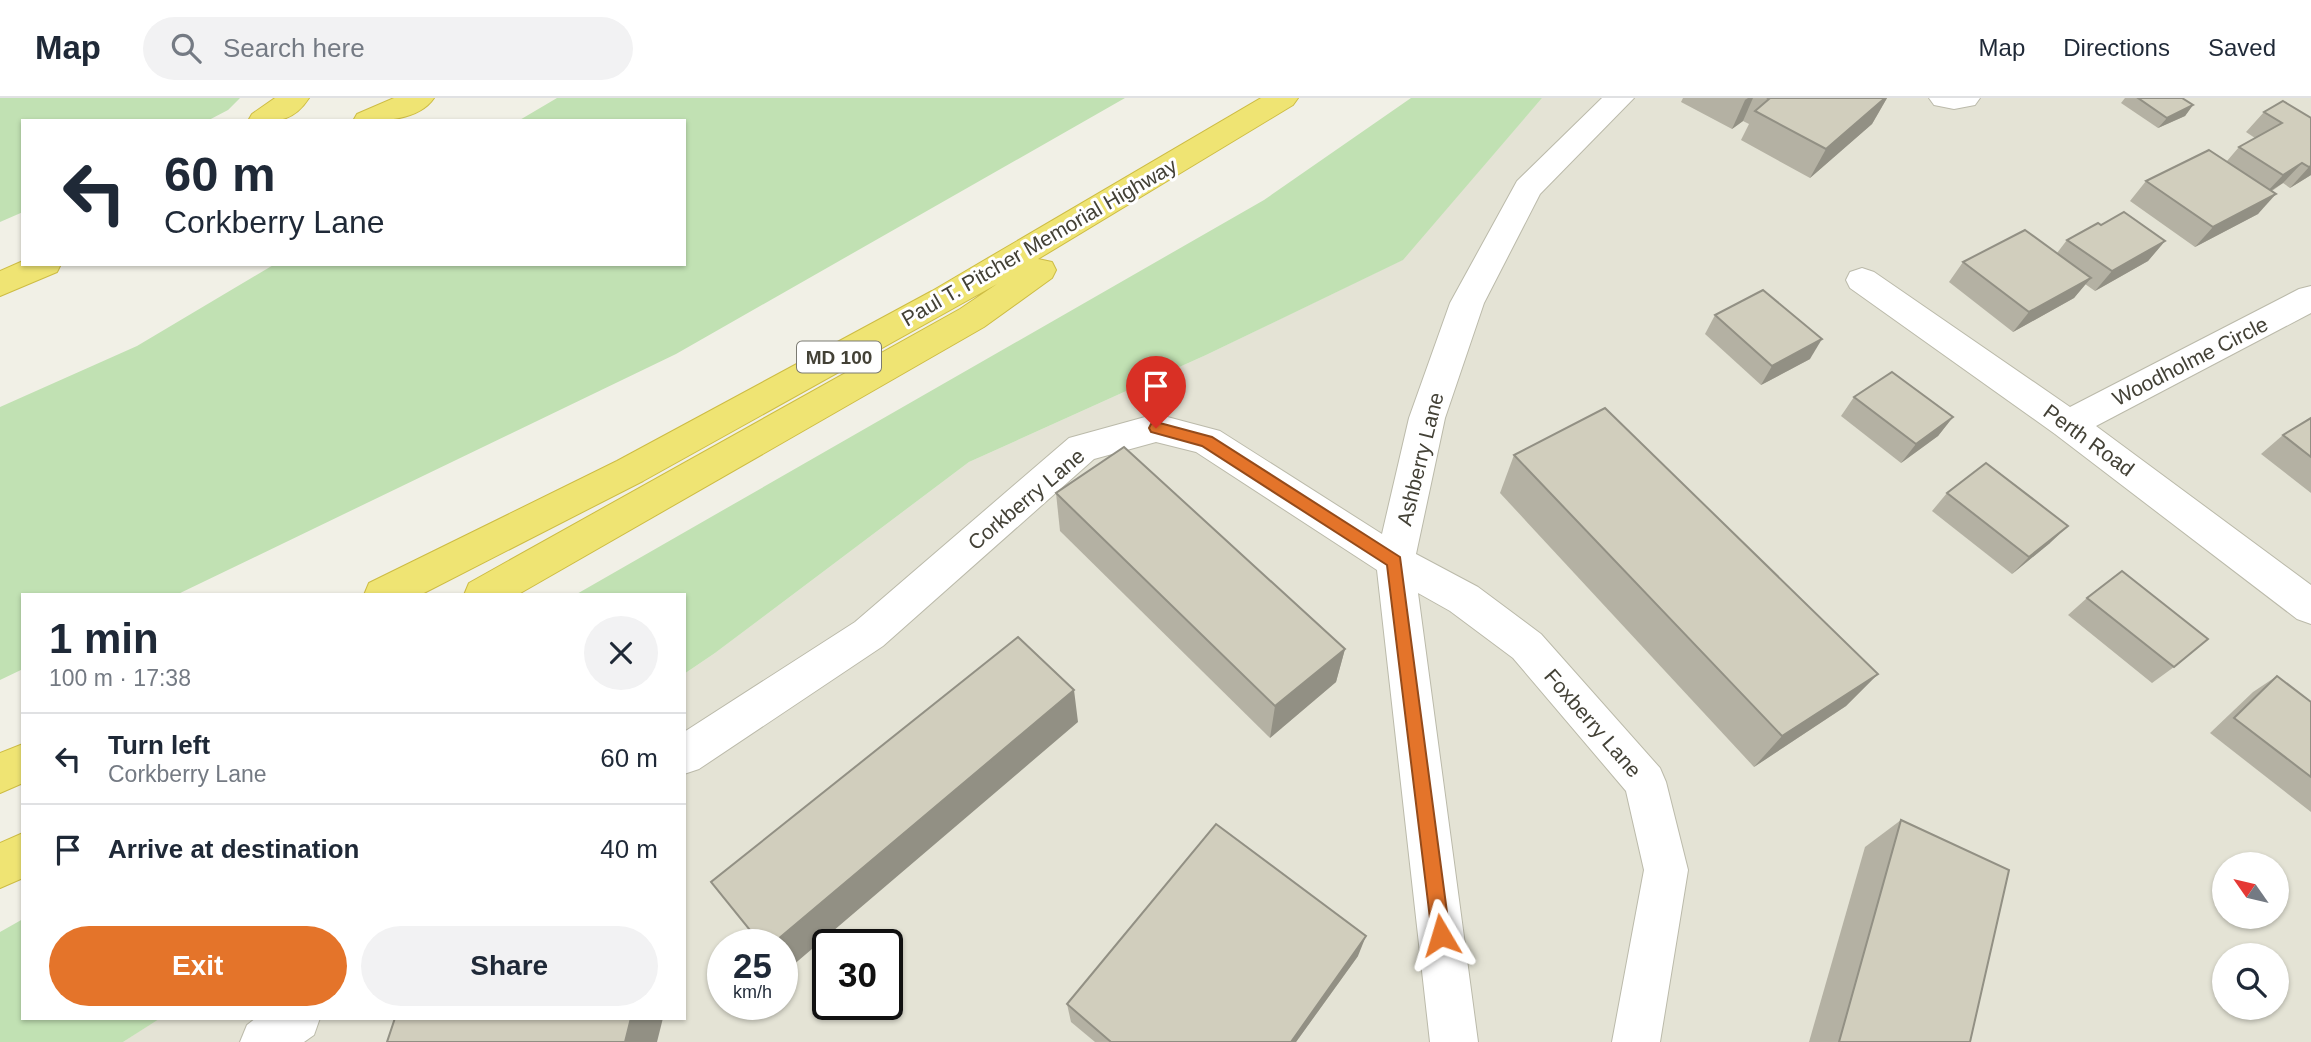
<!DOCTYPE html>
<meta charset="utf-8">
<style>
:root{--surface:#fff;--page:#f2f2f3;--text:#1f2937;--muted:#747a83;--line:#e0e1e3;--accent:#e4742a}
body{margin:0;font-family:Helvetica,sans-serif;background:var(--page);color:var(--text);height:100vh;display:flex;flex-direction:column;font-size:26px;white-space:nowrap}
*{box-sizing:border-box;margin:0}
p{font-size:23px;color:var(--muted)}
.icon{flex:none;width:38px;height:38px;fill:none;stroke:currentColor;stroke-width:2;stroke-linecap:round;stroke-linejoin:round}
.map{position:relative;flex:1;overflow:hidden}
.side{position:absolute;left:21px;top:495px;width:665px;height:427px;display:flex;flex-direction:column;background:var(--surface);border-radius:0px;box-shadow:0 2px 5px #0004}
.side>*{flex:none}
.top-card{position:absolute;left:21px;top:21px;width:665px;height:147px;border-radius:0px;box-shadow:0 2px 5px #0004;background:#fff;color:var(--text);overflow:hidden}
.needle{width:46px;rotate:304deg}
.fabs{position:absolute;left:2212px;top:754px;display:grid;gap:14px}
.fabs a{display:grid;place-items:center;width:77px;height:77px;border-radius:50%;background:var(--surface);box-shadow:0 2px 5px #0004;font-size:35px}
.speed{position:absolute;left:707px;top:831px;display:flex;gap:14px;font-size:35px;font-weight:700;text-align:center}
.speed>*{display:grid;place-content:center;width:91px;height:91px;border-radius:50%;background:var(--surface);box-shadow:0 2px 5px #0004;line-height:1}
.speed small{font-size:18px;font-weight:400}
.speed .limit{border:4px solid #111;border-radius:10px;background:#fff;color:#111}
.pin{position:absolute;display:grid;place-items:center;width:60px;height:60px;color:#fff;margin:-72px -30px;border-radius:50% 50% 50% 0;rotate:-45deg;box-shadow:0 0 7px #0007}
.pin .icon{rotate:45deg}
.me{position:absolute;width:77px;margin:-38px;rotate:353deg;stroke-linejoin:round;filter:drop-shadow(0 0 5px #0008)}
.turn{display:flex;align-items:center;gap:24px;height:147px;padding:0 28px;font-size:32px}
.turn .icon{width:91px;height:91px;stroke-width:2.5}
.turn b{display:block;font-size:49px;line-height:60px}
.round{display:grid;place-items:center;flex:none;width:74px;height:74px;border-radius:37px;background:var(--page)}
.headline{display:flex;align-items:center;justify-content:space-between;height:119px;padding:0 28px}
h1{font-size:42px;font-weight:600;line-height:52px}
.action{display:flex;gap:14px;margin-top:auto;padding:14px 28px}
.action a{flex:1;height:80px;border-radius:42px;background:var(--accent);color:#fff;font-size:28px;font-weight:600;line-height:80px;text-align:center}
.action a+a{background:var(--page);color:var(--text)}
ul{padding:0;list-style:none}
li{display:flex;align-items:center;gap:21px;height:91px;padding:0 28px;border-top:2px solid var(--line)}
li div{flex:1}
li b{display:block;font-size:26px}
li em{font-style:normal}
header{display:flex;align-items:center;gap:42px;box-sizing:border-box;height:98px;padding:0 35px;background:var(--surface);border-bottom:2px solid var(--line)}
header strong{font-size:33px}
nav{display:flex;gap:38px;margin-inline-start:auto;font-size:24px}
.search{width:490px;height:63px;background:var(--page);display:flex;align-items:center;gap:18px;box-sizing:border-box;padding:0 24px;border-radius:38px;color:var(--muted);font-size:26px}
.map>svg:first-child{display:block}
.residential{fill:#e4e3d5;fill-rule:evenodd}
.green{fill:#c1e1b3}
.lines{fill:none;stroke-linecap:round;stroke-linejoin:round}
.street-casing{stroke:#bbbaaa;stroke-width:2}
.highway-casing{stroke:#cdbc44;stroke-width:2}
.street{fill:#fff;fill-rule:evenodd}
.highway{fill:#efe473;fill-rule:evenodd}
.wall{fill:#b4b1a3}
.shaded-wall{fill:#929084}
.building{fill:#d1cebd;stroke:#929084;stroke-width:2}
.route{fill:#e4742a;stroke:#944b1b;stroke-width:2}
.labels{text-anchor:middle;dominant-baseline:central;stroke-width:6;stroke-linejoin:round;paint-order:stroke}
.shield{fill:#fff;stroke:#7b7a72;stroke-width:2}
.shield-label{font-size:19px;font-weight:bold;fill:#434136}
.street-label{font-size:21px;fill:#434136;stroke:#fff}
</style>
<header>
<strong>Map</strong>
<div class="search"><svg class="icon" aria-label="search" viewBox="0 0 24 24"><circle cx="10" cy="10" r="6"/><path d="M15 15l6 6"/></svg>Search here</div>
<nav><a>Map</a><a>Directions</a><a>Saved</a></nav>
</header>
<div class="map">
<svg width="2311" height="944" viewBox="0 0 2311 944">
<rect width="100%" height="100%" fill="#f1f0e6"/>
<path class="residential" d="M1542,0H2311V944H123L159,920H684V576L715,555L969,364L1206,257L1402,162ZM2224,766H2277V819H2224ZM723,847H782V906H723ZM828,847H887V906H828ZM2224,858H2277V910H2224Z"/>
<g class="green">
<path d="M0,0H240L228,12L207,23H23V114L0,124Z"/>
<path d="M557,0H1125L676,256L176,497H23V571L0,582V309L137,248L275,166H684V23H518Z"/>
<path d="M1411,0H1542L1403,162L1206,257L969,364L715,555L684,576V497H575L1264,102Z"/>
<path d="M23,821V920L159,921L123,944H0V834Z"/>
</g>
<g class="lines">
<g class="street-casing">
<g id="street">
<path d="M1602,0H1634L1540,96L1484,205L1445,320L1416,456L1478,489L1541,536L1660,670L1666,684L1688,772L1660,944H1612L1644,772L1626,693L1513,560L1450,513L1418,495L1478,944H1430L1377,472L1196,354L1156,344L1094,361L883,548L699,671L684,676V634L855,524L1069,340L1156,316L1220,333L1382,436L1409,320L1450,205L1517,83Z"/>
<path d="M1929,0H1980L1975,7L1954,11L1934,7Z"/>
<path d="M1862,170L1874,174L2070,309L2299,191L2311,188V215L2096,328L2311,487V526L2297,521L2055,336L1850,190L1846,182L1850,174Z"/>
<path d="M256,920H320L314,937L304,944H240L247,927Z"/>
</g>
</g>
<g class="highway-casing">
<g id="highway">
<path d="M275,0H309C292,26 275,23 248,23L252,16Z"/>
<path d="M394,0H434C418,24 378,23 353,23L357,16Z"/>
<path d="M1261,0H1298L1293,7L1038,161L1052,164L1056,172L1052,180L984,229L517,497H464L469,485L960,211L997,186L643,383L420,497H364L369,485L617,363L932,193Z"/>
<path d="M23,163V166H61L57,174L0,198V173Z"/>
<path d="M23,646V685L0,695V655Z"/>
<path d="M23,735V780L0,790V745Z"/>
</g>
</g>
<use href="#street" class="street"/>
<use href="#highway" class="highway"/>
</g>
<g class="wall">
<path d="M1683,0H1887L1872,26L1810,80L1741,42L1749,26L1743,23L1732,31L1681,4Z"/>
<path d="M2125,0H2182L2193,7L2185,18L2158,30L2121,5Z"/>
<path d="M2264,14L2311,20V77L2290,90L2283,85L2272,93L2258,116L2195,149L2130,103L2146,83L2227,63L2239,49L2255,40L2246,34Z"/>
<path d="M2101,127L2165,143L2148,163L2095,193L2085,186L2074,200L2013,234L1949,184L1963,164L2057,155L2067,142Z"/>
<path d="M1715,217L1810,261L1761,287L1705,236Z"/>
<path d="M1854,299L1953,319L1938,338L1901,365L1841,318Z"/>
<path d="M2311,320V395L2261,356L2283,337Z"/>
<path d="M1514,357L1878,576L1846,608L1754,669L1500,395Z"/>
<path d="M1056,395L1345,551L1336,584L1270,640L1060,433Z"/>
<path d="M1947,395L2050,445L2012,476L1932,413Z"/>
<path d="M2087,500L2174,569L2152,585L2068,517Z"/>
<path d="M2277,578L2311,604V714L2210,635L2253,594Z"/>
<path d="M1901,722L1970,944H1809L1865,749Z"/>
<path d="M1358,858L1296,944H1095L1071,924L1067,906Z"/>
</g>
<g class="shaded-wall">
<path d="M1748,0H1753L1743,23L1732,31L1745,2Z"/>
<path d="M1885,0H1887L1872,26L1810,80L1826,51Z"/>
<path d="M2193,7L2185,18L2158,30L2167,20Z"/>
<path d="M2302,65L2283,85L2264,97L2283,77Z"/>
<path d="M2311,68V77L2290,90L2309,69Z"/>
<path d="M2276,96L2258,116L2195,149L2213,129Z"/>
<path d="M2165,143L2148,163L2095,193L2112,173Z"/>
<path d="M2091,180L2074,200L2013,234L2029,214Z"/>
<path d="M1822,241L1810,261L1761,287L1772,268Z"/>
<path d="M1953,319L1938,338L1901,365L1916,346Z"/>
<path d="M2068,428L2050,445L2012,476L2029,459Z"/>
<path d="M1345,551L1336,584L1270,640L1275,608Z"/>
<path d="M1878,576L1846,608L1754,669L1782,638Z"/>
<path d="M1074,592L1078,624L785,874L782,871V847H771Z"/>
<path d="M1366,838L1358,858L1296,944H1291Z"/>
<path d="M631,920H663L657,944H625Z"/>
</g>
<g class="building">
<path d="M1767,0H1885L1826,51L1755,13L1769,1Z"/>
<path d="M2138,0H2182L2193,7L2167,20Z"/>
<path d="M2283,3L2311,20V68L2309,69L2302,65L2283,77L2239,49L2282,25L2264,14Z"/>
<path d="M2209,52L2276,96L2213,129L2146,83Z"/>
<path d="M2124,114L2165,143L2112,173L2067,142L2098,125L2101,127Z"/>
<path d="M2025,132L2091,180L2029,214L1963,164Z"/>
<path d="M1763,192L1822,241L1772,268L1715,217Z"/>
<path d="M1892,274L1953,319L1916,346L1854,299Z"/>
<path d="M1605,310L1878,576L1782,638L1514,357Z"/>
<path d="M2311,320V359L2283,337Z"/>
<path d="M1124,349L1345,551L1275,608L1056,395Z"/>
<path d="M1986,365L2068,428L2029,459L1947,395Z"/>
<path d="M2122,473L2208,541L2174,569L2087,500Z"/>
<path d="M1018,539L1074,592L771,847H762L711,784Z"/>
<path d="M2277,578L2311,604V679L2234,620Z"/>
<path d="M1901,722L2009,772L1970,944H1839Z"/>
<path d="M1216,726L1366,838L1291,944H1111L1067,906Z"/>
<path d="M395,920H631L625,944H387Z"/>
</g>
<path class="route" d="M1156,324L1212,339L1400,459L1450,837L1448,844L1441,847L1434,844L1432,837L1387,467L1202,348L1151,334L1149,330L1151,326Z"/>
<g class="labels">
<rect class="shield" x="797" y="243.5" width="84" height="31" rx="5"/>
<g class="shield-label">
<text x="839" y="259">MD 100</text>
</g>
<g class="street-label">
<text transform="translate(1039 144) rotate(-30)">Paul T. Pitcher Memorial Highway</text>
<text transform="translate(2190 263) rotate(-27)">Woodholme Circle</text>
<text transform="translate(2089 342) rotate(36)">Perth Road</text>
<text transform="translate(1420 361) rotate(-76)">Ashberry Lane</text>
<text transform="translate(1026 401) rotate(-40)">Corkberry Lane</text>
<text transform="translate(1593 625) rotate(49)">Foxberry Lane</text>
</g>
</g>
</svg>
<div class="fabs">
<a><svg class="needle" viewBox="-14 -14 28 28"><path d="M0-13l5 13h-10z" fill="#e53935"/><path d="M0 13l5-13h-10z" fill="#747a83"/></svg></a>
<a><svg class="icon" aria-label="search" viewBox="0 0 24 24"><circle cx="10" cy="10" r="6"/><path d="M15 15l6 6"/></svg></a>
</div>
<div class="speed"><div>25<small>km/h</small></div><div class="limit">30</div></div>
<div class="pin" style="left:1156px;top:330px;background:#d93025"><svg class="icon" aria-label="arrive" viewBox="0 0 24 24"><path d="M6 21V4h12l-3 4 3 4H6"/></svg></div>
<svg class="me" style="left:1441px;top:837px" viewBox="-20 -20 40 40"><path d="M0-17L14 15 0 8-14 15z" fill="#e4742a" stroke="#fff" stroke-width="4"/></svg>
<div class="top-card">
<div class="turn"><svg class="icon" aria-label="left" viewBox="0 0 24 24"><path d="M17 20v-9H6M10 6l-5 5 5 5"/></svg><div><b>60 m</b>Corkberry Lane</div></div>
</div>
<section class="side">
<div class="headline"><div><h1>1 min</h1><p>100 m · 17:38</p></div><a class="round"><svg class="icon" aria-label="close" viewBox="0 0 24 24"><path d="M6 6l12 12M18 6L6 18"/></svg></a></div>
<ul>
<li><svg class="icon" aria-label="left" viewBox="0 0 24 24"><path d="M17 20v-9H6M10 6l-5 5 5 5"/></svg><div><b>Turn left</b><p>Corkberry Lane</p></div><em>60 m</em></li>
<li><svg class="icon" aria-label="arrive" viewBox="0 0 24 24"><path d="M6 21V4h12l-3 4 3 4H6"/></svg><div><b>Arrive at destination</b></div><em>40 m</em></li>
</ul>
<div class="action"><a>Exit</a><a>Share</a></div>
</section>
</div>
